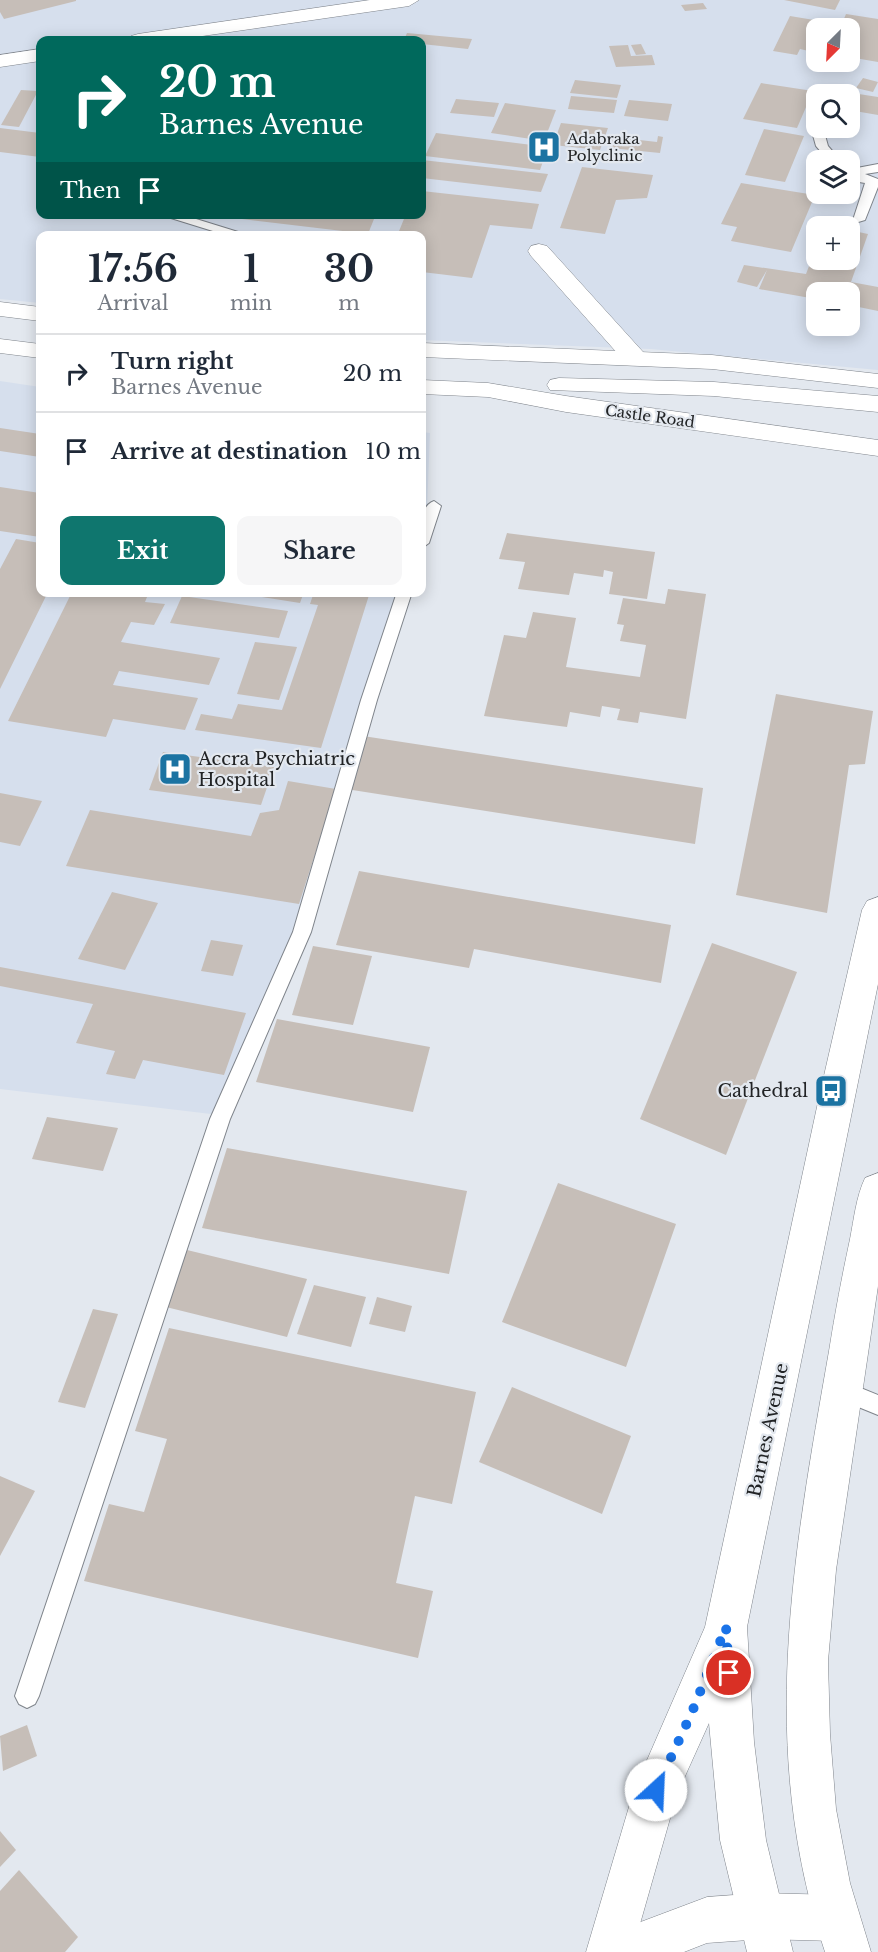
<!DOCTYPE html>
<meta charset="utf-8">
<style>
:root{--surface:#fff;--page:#f6f6f7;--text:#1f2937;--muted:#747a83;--line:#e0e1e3;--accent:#0f766e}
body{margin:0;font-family:"Libre Baskerville",serif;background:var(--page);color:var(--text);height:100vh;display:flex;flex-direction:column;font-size:22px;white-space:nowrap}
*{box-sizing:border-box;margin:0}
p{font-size:20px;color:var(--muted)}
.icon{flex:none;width:33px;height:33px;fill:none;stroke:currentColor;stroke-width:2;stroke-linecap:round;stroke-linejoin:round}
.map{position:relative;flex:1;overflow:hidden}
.drawer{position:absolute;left:36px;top:231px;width:390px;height:366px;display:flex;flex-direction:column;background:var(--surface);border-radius:12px;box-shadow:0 3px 15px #0003}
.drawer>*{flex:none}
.banner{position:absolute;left:36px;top:36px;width:390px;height:183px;border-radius:12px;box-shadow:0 3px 15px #0003;background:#00695c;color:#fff;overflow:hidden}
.needle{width:39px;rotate:204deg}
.fabs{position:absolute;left:806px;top:18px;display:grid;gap:12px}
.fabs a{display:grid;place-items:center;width:54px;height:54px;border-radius:12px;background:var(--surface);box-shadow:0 3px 15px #0003;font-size:30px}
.pin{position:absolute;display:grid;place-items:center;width:51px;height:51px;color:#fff;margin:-26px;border:3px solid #fff;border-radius:50%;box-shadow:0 2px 6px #0007}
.me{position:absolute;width:66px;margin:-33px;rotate:25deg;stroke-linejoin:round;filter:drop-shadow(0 0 4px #0008)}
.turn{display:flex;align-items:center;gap:21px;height:126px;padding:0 24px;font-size:27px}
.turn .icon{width:78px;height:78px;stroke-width:2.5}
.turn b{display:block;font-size:42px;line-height:51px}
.then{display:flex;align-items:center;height:57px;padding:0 24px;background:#0003;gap:12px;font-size:22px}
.eta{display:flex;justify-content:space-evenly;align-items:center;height:102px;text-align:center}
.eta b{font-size:36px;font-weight:700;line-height:42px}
.action{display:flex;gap:12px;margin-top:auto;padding:12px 24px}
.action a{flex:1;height:69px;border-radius:12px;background:var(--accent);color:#fff;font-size:24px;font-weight:700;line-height:69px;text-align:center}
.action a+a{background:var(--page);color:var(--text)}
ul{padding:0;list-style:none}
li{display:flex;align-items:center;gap:18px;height:78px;padding:0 24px;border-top:2px solid var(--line)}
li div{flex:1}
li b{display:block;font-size:22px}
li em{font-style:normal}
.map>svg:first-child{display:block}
.built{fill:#d6dfed;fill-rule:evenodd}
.building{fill:#c6beb8}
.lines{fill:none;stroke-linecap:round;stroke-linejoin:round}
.service-casing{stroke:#7f848b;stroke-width:2}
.minor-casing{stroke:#7f848b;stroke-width:1}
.secondary-casing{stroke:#7f848b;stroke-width:1}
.service{fill:#fff;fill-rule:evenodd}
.minor{fill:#fff;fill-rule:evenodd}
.secondary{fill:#fff;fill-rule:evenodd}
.route{stroke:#1a73e8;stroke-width:10;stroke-dasharray:0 18}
.labels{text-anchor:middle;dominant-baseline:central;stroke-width:4.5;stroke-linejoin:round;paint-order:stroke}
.far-poi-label{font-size:15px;fill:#212325;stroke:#e3e8ef;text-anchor:start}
.far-street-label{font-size:15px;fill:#212325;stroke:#e3e8ef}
.poi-label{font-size:18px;fill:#212325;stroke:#e3e8ef;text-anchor:start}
.street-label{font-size:18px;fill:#212325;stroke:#e3e8ef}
</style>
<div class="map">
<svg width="878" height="1952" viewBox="0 0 878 1952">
<rect width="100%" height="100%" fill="#e3e8ef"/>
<g class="built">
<path d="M0,0H878V370L650,349L422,340V236H40V303L0,299ZM816,28H849V62H816ZM40,40H422V214H40ZM816,94H849V128H816ZM816,160H849V194H816ZM816,226H849V260H816ZM816,292H849V326H816Z"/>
<path d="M0,381L40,387V592L402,593L337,822L228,1116L0,1089Z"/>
<path d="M422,432L430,433L427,510L422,528Z"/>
</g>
<g class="building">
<path d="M0,0H76V1L4,19L0,12Z"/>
<path d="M784,0H840L835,10Z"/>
<path d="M703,3L707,9L685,11L681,5Z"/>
<path d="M846,14L878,19V62L849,57V28H840Z"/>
<path d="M790,16L826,22L823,28H816V44L813,52L800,49L797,55L773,51Z"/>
<path d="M407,33L472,39L468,49L422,44V40H404Z"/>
<path d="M641,44L646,54L636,55L631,45Z"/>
<path d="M628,45L631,56L652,55L655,65L616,67L609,46Z"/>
<path d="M863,78L878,82L873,92L856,88Z"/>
<path d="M575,80L621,85L617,98L570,93Z"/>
<path d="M761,83L813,91L797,128L743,119Z"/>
<path d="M21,90L38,91L19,127L1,125Z"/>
<path d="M833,90L878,97V115L849,110V94H831Z"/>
<path d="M571,96L617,100L614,113L568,109Z"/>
<path d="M456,99L499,103L494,117L450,113Z"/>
<path d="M629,100L672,104L668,121L624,116Z"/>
<path d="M505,103L556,110L544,141L491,133Z"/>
<path d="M561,123L608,128L600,150L553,145Z"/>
<path d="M0,128L40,133V157L0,152Z"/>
<path d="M764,129L804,136L785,182L745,175Z"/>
<path d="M436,133L548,147L540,170L425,156Z"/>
<path d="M658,136L663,137L660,153L610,148L613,137L657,142Z"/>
<path d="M422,160L548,174L541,192L422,178Z"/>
<path d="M582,167L653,175L647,198L616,200L605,234L560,228Z"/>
<path d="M741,183L815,195L791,252L731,241L737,227L721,224Z"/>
<path d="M422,191L539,204L532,229L490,225L472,278L422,272V236H397L406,214H422Z"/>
<path d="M236,214H376L368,234L234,218Z"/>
<path d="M849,230L868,234L851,282L878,287V311L849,305V292H816V299L759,289L767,270L757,287L737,282L744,265L806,274L816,248V260H849Z"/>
<path d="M0,428L40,434V457L0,451Z"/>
<path d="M0,487L40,493V537L0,531Z"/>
<path d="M507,533L655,552L647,599L609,594L613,572L604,570L603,577L574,573L569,595L518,589L525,562L499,559Z"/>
<path d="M16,539L40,543V592H48L0,689V569Z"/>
<path d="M668,589L706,594L686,719L640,712L638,723L617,720L620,709L602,706L600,717L570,712L567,727L484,716L504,635L526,638L533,612L576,618L566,667L640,677L646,645L620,641L624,625L617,624L623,598L665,604Z"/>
<path d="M72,592H149L145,602L165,604L154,625L131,622L121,642L220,658L209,685L119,671L113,685L198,698L185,730L113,719L106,737L8,721Z"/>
<path d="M229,592H304L300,603Z"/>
<path d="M314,592H370L321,748L195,730L201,714L232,719L238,704L282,710L318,605L310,604Z"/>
<path d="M182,596L288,611L279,638L170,623Z"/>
<path d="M255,642L297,647L279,700L237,694Z"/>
<path d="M776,694L873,711L865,764L849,765L827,913L736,895Z"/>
<path d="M363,736L703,788L695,844L346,789Z"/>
<path d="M163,752L274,767L261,805L149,790Z"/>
<path d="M288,781L336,789L299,904L66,866L90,810L251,836L260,813L279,810Z"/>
<path d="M0,793L42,801L20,846L0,842Z"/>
<path d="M359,871L671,925L661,983L474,949L469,968L336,945Z"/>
<path d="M112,892L158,903L125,970L78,959Z"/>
<path d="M211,940L243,945L233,976L201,971Z"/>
<path d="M712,943L797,972L726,1155L640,1119Z"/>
<path d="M313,946L372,956L353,1025L292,1015Z"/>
<path d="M0,967L246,1013L224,1075L143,1060L135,1079L106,1074L115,1051L76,1043L93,1004L0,986Z"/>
<path d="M277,1019L430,1047L413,1112L256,1082Z"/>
<path d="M47,1117L118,1128L103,1171L32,1159Z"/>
<path d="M227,1148L467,1191L449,1274L202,1228Z"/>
<path d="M558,1183L676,1224L626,1367L502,1322Z"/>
<path d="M187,1250L307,1279L287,1337L166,1307Z"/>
<path d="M314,1285L366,1297L351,1347L297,1334Z"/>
<path d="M377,1297L412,1306L405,1332L369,1324Z"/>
<path d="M93,1309L118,1314L85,1408L58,1402Z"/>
<path d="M169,1328L476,1392L452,1504L415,1496L396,1583L433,1591L418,1658L84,1581L109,1504L144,1512L167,1439L135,1431Z"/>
<path d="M512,1387L631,1436L602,1514L479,1462Z"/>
<path d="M0,1476L35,1491L0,1556Z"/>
<path d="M27,1725L37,1756L3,1771L0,1736Z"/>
<path d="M0,1831L16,1850L0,1867Z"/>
<path d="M19,1870L78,1937L65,1952H0V1891Z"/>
</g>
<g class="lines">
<g class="service-casing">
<g id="service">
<path d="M816,125V128H823L828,146L840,160H828L816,146L811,128Z"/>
<path d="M878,164V172L865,174L878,179V187L865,220L855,223L853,220L865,183L859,182L853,175L857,168Z"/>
<path d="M158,214H180L251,236H229Z"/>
<path d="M434,501L441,506L429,543L422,548C421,536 418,506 434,501Z"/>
<path d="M397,592H412L377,700L311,932L230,1119L39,1696L35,1704L27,1708L19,1704L15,1696L210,1119L293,932L361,700Z"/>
<path d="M841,1380L878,1395V1415L834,1397L830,1390L834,1383Z"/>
</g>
</g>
<g class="minor-casing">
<g id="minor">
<path d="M370,0H419L409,6L175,40H128L131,36L138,34Z"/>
<path d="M40,49V61L0,67V55Z"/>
<path d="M539,244L547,246L644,353L647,358L644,363L635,365L626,363L531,256L528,251L531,246Z"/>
<path d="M762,1893L835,1895L851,1902L858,1918L851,1934L835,1941L762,1939L707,1943L684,1952H600L606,1935L707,1897Z"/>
</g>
</g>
<g class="secondary-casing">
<g id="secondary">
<path d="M0,302L40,307V321L0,316Z"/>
<path d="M0,339L40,344V358L0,353Z"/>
<path d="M422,343L712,355L878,374V388L712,369L422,357Z"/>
<path d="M559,378L714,382L878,396V412L714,396L550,390L547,385L550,380Z"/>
<path d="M422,380L488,383L566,396L878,440V456L566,412L488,397L422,394Z"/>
<path d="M878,897V984L747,1627L754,1742L766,1840L793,1952H747L720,1840L709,1723L677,1794L632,1952H586L634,1790L705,1627L820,1093L862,910L867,901Z"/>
<path d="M878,1173V1286L836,1570L828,1661L830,1734L836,1809L850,1883L871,1952H825C757,1749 793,1556 829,1351C835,1313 842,1276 850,1239C854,1219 856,1197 865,1178Z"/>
</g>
</g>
<use href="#service" class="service"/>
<use href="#minor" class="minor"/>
<use href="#secondary" class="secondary"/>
</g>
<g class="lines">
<path class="route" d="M656,1790L692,1712L726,1627L729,1673"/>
</g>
<defs>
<g id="hospital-square" transform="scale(1.725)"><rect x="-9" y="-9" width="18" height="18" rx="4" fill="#1b73a2" stroke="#e3e8ef"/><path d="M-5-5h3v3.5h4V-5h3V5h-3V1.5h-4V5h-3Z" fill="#fff"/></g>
<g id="bus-square" transform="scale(1.725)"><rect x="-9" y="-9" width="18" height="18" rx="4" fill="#1b73a2" stroke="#e3e8ef"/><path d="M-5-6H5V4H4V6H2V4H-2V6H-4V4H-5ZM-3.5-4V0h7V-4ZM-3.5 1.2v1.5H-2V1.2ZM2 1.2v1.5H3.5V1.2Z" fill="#fff"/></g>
</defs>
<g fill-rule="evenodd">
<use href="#hospital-square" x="544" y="147"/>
<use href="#hospital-square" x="175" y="769"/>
<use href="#bus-square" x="831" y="1091"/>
</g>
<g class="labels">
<g class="far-poi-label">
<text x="567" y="138">Adabraka<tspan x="567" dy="17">Polyclinic</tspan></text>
</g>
<g class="far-street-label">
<text transform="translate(650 416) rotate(8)">Castle Road</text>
</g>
<g class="poi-label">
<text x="198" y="759">Accra Psychiatric<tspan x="198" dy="21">Hospital</tspan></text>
<text x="808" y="1091" text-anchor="end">Cathedral</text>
</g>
<g class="street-label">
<text transform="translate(768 1430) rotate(-78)">Barnes Avenue</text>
</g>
</g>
</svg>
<div class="fabs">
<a><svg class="needle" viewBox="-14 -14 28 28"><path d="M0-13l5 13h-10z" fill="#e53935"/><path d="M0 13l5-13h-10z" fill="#747a83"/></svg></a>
<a><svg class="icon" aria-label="search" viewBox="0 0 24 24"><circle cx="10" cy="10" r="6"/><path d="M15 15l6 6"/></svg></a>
<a><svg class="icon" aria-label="layers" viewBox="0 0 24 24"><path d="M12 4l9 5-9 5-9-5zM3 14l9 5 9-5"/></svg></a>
<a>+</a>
<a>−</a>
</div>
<div class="pin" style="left:729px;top:1673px;background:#d93025"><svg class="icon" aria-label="arrive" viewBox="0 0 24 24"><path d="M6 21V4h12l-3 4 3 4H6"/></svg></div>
<svg class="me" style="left:656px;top:1790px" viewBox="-20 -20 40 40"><circle r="19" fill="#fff"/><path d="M0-13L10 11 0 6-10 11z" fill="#1a73e8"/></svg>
<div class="banner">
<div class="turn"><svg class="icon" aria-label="right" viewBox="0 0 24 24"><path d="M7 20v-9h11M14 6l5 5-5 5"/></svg><div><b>20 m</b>Barnes Avenue</div></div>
<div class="then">Then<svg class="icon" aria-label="arrive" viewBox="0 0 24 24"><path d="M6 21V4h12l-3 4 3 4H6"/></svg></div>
</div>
<section class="drawer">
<div class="eta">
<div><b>17:56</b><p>Arrival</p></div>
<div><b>1</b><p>min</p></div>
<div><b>30</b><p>m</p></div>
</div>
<ul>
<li><svg class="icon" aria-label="right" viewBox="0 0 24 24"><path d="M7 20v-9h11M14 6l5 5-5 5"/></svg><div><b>Turn right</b><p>Barnes Avenue</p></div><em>20 m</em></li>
<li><svg class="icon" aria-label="arrive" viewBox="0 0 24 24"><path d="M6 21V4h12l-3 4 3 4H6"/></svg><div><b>Arrive at destination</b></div><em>10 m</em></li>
</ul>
<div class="action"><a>Exit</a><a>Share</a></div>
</section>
</div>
